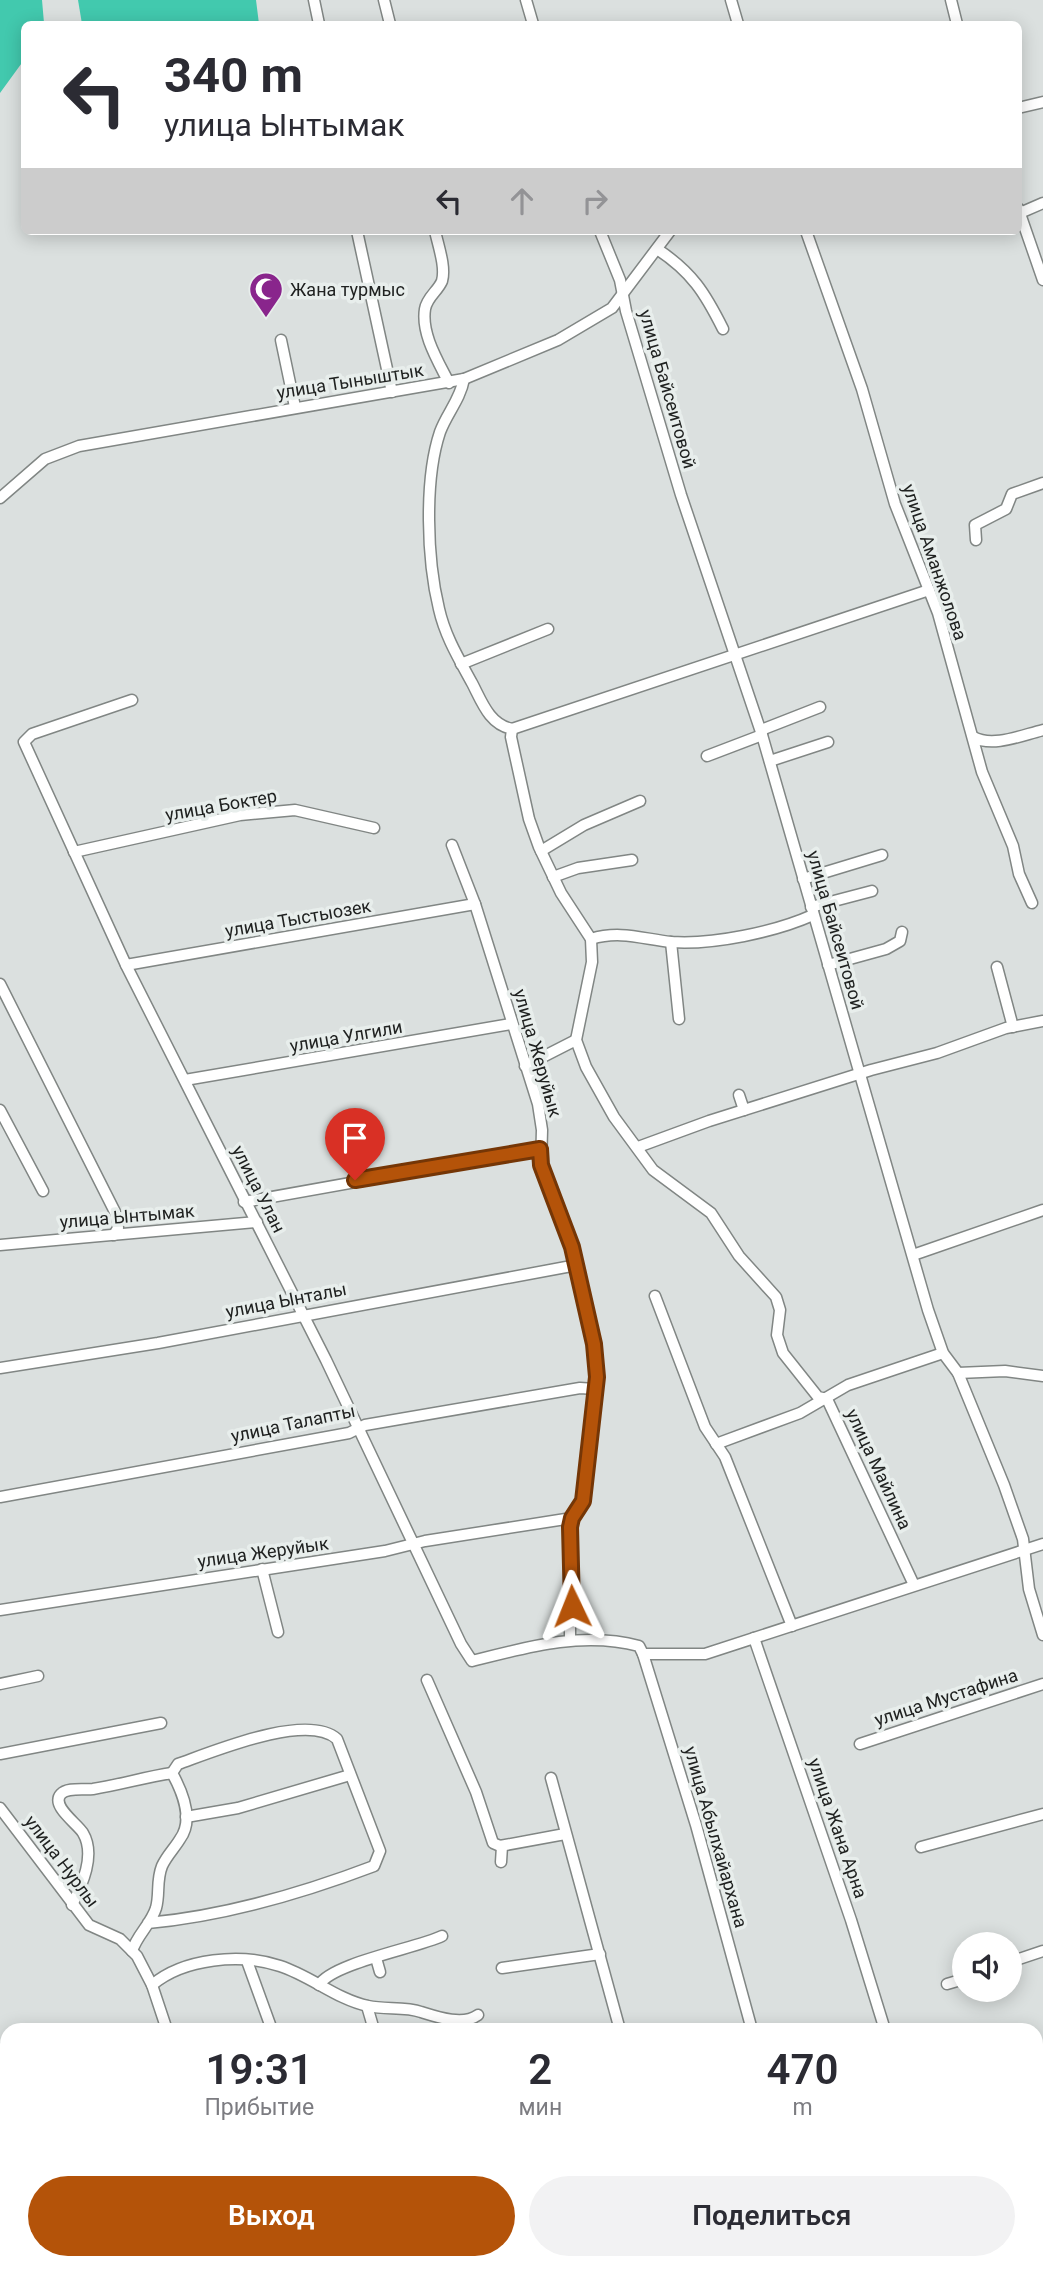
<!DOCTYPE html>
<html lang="ru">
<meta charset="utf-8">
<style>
:root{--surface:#fff;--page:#f2f2f3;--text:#2b2b33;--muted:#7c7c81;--accent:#b45309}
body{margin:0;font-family:Roboto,sans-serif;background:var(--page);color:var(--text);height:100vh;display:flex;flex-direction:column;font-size:26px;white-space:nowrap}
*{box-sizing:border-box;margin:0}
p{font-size:23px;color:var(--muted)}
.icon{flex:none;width:38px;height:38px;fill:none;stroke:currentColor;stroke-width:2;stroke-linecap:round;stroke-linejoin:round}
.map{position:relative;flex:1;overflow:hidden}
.panel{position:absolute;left:0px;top:2023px;width:1043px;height:247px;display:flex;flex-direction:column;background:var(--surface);border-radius:21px 21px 0 0;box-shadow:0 4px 18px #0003}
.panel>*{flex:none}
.guide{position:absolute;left:21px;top:21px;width:1001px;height:214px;border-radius:10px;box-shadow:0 4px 18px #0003;background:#fff;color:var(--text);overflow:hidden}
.buttons{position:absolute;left:952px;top:1932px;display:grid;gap:14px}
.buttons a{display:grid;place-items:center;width:70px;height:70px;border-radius:50%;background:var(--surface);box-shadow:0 4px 18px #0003;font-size:35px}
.pin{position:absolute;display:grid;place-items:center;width:60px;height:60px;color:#fff;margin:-72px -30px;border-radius:50% 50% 50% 0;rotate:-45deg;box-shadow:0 0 7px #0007}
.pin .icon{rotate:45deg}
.me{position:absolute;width:77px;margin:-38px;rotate:358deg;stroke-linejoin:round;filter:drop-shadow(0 0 5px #0008)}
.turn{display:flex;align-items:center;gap:24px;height:147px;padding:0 28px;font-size:32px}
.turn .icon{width:91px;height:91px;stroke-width:2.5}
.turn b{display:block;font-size:49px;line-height:60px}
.lanes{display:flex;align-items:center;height:66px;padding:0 28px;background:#0003;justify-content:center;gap:35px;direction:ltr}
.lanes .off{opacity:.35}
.eta{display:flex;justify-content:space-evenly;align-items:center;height:119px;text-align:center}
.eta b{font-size:42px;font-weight:600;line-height:49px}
.button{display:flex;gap:14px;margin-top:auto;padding:14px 28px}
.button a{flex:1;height:80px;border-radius:42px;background:var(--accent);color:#fff;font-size:28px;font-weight:600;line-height:80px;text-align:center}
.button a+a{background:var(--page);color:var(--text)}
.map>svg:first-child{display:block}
.green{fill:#42c9ae}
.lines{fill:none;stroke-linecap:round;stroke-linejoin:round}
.minor-casing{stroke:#818684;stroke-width:13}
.minor{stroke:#fff;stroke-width:10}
.route-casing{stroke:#753606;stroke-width:18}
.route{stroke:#b45309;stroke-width:12}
.labels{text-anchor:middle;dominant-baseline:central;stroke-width:7;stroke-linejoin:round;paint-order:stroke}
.poi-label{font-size:18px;fill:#202221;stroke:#e8eeec;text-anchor:start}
.street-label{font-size:18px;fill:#202221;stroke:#e8eeec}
</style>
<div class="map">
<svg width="1043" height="2269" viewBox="0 0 1043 2269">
<rect width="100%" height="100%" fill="#dbe0df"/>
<g class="green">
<path d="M0,0H42L44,23L24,24V60L0,93Z"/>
<path d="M78,0H256L259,24H82Z"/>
</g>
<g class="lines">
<g class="minor-casing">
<g id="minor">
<path d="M314,0L319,24"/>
<path d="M384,0L390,24"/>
<path d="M526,0L533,24"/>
<path d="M731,0L738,24"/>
<path d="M951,0L957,24"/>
<path d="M1018,108L1043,102"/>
<path d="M1018,208L1043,280"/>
<path d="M1020,213L1043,203"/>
<path d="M357,231L392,392"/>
<path d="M435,231C438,245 446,267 442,281C438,291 427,297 425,309C421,334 438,361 449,383"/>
<path d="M600,231L620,280L626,311L681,495L762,735L928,1310L943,1353L958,1373L1004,1485L1023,1539L1029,1589L1043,1635"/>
<path d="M806,231L862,389L895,504L938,613L982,772L1013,846L1019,874L1032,903"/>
<path d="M657,249C692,272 705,293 723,329"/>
<path d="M281,340L295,407"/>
<path d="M464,379C460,400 447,413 440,432C424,480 427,560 439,609C445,636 459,659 472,683C482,702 489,724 512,729L511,737L529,819L539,847L561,893L591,939L592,962L576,1040L586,1067L614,1117L653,1170L711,1213L739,1256L776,1297L780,1310L777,1335L783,1353L818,1397L827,1399L914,1585"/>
<path d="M0,498L45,459L79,446L464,379L558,340L612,308L670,231"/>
<path d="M976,540L975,525L1006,509L1012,494L1043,483"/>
<path d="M461,664L548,629"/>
<path d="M132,700L32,734L24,742L126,965L326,1360L461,1644L472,1661C527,1647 583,1631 639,1646L643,1654H705L1043,1544"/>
<path d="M512,729L929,590"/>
<path d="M761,730L820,707"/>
<path d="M973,737C993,748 1022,735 1043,730"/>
<path d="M707,756L762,735"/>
<path d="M770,761L828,742"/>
<path d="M452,845L475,904L538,1104L542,1130L541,1165L577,1265L595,1355L597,1377L583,1501L572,1518L570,1527V1639"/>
<path d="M541,851L584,825L640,801"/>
<path d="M74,852L240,815L295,810L374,828"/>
<path d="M553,877L578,868L632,860"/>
<path d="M803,879L882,855"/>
<path d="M811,907L872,891"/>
<path d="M591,939C620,930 643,939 671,942C713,945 775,932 813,915"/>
<path d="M671,942L679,1019"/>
<path d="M126,965L475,904"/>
<path d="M828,965L886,949L900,941L902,932"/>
<path d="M997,967L1013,1027"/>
<path d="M0,984L115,1212L118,1228L114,1235"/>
<path d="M525,1066L576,1040"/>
<path d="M185,1080L511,1024"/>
<path d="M739,1095L744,1110"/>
<path d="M0,1110L43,1191"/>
<path d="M638,1147L709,1121L871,1070L937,1053L1006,1028L1043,1021"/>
<path d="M244,1202L540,1149"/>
<path d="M0,1245L257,1222"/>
<path d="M913,1255L1043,1210"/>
<path d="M655,1296L705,1427L725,1457L792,1626"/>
<path d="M0,1368L158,1343L577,1265"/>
<path d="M958,1373L1005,1371L1043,1376"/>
<path d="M716,1444L800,1413L848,1385L943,1353"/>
<path d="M0,1497L349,1433L365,1425L580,1388L595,1389"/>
<path d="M262,1569L278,1632"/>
<path d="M0,1610L385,1551L425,1541L572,1518"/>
<path d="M754,1638L851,1920L885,2030"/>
<path d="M643,1654L696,1825L752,2030"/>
<path d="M427,1680L476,1792L493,1843L500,1846L565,1834"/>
<path d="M0,1684L38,1676"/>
<path d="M860,1744L1043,1684"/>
<path d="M0,1754L161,1723"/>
<path d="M551,1778L620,2030"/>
<path d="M0,1808L89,1925L120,1939L137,1956L152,1985L167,2030"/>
<path d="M186,1817L238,1808L350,1775"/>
<path d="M921,1847L1043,1814"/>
<path d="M501,1862L502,1846"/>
<path d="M72,1905C82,1885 96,1855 83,1833C78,1824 50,1806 61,1794C67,1787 84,1790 93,1789C119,1785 145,1777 172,1773"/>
<path d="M132,1951C137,1935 151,1924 156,1908C160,1894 156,1881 162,1866C167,1855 174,1849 180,1839C194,1820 182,1791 172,1773L178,1764C212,1752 307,1712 337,1739L380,1851L374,1866C303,1893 224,1916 148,1923"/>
<path d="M376,1958L380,1972"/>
<path d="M247,1961L272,2030"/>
<path d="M1010,1962L1043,1951"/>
<path d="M502,1968L600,1954"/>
<path d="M947,1984L964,1979"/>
<path d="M152,1985C184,1958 241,1953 280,1966C311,1976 336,1999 368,2006C385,2010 405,2006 421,2012C437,2017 463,2026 478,2015"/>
<path d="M319,1985C332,1963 417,1948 442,1936"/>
<path d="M367,2006L374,2030"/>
<path d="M0,2049L7,2058"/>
<path d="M1036,2085L1043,2083"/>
<path d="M1036,2218L1043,2216"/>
<path d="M160,2263L164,2269"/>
<path d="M254,2263L257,2269"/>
<path d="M362,2263L364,2269"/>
<path d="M461,2263L464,2269"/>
<path d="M681,2263L682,2269"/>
<path d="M813,2263L815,2269"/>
<path d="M945,2263L946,2269"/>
<path d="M65,2269L73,2263"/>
</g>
</g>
<use href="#minor" class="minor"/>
</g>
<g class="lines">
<g class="route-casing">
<path id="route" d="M355,1180L540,1149L541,1165L572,1247L594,1344L597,1377L583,1501L572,1518L570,1527L572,1606"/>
</g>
<use href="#route" class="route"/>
</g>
<defs>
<g id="mosque-pin" transform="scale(1.75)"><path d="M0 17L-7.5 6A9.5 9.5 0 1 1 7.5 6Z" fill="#89258c" stroke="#e8eeec"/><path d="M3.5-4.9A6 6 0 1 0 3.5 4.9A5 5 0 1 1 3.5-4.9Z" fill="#fff"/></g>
</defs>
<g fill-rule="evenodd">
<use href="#mosque-pin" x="266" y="289"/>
</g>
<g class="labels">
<g class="poi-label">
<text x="290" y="289">Жана турмыс</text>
</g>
<g class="street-label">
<text transform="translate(350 381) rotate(-9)">улица Тыныштык</text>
<text transform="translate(668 389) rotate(74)">улица Байсеитовой</text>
<text transform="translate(935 562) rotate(71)">улица Аманжолова</text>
<text transform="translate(221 805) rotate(-10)">улица Боктер</text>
<text transform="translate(298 918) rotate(-10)">улица Тыстыозек</text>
<text transform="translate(836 930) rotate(74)">улица Байсеитовой</text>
<text transform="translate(346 1036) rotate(-10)">улица Улгили</text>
<text transform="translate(538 1053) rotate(74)">улица Жеруйык</text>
<text transform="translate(259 1189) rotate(63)">улица Улан</text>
<text transform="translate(127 1216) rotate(-5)">улица Ынтымак</text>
<text transform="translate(286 1300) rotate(-11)">улица Ынталы</text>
<text transform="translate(293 1423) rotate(-12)">улица Талапты</text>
<text transform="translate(879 1469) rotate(65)">улица Майлина</text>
<text transform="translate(263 1552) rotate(-8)">улица Жеруйык</text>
<text transform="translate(946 1697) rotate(-18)">улица Мустафина</text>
<text transform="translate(838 1828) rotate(71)">улица Жана Арна</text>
<text transform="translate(716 1837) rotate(74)">улица Абылхайархана</text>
<text transform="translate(62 1861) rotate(53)">улица Нурлы</text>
</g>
</g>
</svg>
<div class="buttons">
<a><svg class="icon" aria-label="sound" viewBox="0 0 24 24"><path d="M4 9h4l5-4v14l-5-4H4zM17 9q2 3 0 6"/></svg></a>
</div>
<div class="pin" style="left:355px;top:1180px;background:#d93025"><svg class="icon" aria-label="arrive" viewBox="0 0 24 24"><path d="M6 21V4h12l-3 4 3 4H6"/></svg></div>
<svg class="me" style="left:572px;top:1606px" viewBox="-20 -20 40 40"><path d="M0-17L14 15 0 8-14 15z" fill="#b45309" stroke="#fff" stroke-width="4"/></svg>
<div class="guide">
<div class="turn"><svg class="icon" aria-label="left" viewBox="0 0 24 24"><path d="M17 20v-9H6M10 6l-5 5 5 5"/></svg><div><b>340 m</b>улица Ынтымак</div></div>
<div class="lanes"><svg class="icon" aria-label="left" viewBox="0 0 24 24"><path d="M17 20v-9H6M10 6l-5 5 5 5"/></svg><svg class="icon off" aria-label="ahead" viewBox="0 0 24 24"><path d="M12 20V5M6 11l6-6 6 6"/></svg><svg class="icon off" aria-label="right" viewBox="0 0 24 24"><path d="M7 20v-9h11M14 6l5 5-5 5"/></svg></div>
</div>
<section class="panel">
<div class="eta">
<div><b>19:31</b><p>Прибытие</p></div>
<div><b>2</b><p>мин</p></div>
<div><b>470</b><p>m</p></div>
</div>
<div class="button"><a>Выход</a><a>Поделиться</a></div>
</section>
</div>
